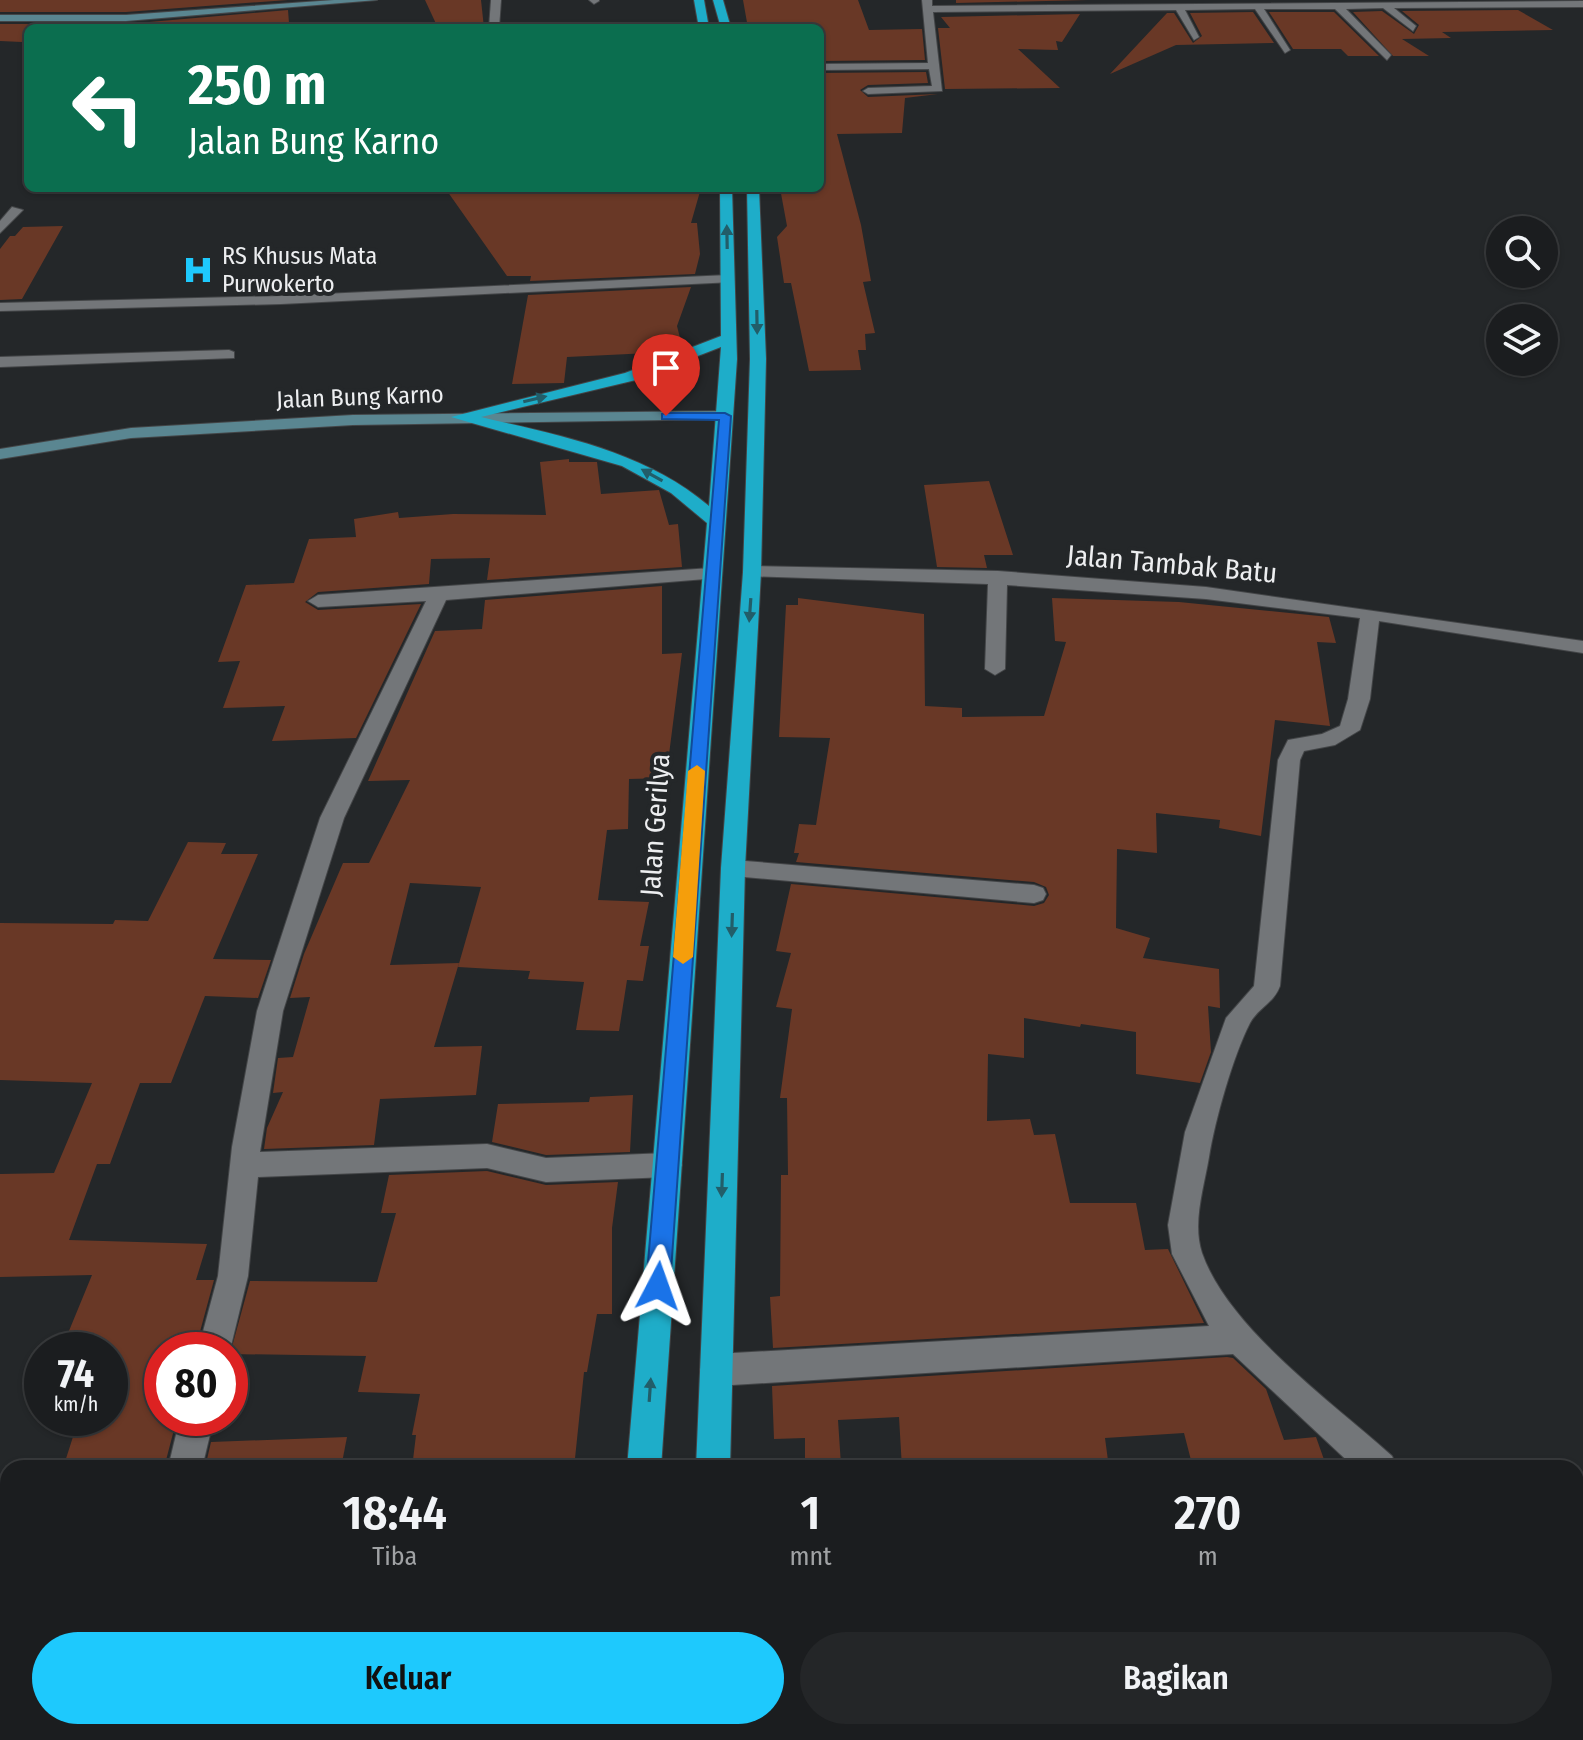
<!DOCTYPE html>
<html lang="id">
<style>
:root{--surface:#1b1d1f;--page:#242628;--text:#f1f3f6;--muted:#a0a2a4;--line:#393b3d;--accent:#1ec9fd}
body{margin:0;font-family:"Fira Sans Condensed",sans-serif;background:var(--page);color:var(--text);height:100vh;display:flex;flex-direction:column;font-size:30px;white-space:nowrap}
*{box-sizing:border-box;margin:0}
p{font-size:26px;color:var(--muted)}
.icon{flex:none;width:44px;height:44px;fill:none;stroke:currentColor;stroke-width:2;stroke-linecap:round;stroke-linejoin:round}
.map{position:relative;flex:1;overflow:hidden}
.sheet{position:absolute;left:0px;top:1460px;width:1584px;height:280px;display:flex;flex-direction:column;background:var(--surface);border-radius:24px 24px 0 0;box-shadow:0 2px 6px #0004,0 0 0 2px var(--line)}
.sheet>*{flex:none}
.top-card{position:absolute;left:24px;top:24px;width:800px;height:168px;border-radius:12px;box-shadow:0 2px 6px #0004,0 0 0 2px var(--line);background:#0b6e4f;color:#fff;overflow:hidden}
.controls{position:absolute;left:1486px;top:216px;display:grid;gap:16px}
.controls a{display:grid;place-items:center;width:72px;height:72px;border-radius:50%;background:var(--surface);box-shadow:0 2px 6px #0004,0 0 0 2px var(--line);font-size:40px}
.speed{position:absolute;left:24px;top:1332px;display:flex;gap:16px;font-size:40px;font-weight:700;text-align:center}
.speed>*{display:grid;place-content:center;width:104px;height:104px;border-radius:50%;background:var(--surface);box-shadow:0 2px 6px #0004,0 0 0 2px var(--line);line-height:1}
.speed small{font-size:20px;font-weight:400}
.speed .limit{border:12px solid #d22;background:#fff;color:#111}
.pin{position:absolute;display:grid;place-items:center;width:68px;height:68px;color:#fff;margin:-82px -34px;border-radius:50% 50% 50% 0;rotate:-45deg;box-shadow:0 0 8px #0007}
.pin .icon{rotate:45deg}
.me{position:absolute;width:88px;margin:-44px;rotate:4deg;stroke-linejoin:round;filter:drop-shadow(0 0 6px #0008)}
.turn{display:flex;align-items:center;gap:28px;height:168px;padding:0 32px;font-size:36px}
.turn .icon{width:104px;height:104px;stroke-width:2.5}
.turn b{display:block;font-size:56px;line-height:68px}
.eta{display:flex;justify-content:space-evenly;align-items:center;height:136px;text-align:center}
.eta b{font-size:48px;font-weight:600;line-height:56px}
.cta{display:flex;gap:16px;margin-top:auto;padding:16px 32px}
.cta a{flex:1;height:92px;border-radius:48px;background:var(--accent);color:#111;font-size:32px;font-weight:600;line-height:92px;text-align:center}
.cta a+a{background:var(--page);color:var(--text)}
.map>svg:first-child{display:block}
.building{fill:#693826}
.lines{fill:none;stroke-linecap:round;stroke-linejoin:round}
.street-casing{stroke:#434547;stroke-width:2}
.secondary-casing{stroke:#434547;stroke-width:2}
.highway-casing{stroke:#434547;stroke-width:2}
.street{fill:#737679;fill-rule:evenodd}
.secondary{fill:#5a8691;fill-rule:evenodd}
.highway{fill:#1eadc9;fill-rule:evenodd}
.oneway{fill:#225d69}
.route{fill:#1a73e8;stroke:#114b97;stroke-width:2}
.slow{fill:#f59e0b}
.labels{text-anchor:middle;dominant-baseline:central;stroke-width:8;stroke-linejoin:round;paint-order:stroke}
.far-poi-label{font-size:24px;fill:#edeef0;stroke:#242729;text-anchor:start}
.far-street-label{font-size:24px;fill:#edeef0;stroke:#242729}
.street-label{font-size:28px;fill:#edeef0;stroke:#242729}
</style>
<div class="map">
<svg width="1583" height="1740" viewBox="0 0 1583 1740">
<rect width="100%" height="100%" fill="#242729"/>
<g class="building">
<path d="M0,0H288L126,12H0Z"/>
<path d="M425,0H481L484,28H438Z"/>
<path d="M743,0H858L869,30L922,29L925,60L820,61V28H748Z"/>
<path d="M956,0H1088L956,3Z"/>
<path d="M288,10L289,23L217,28H28V38L22,42L0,41V24H126Z"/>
<path d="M1518,10L1553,30L1442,32L1451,38L1402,39L1429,56H1393L1353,12L1382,11L1414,34L1419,25L1402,11Z"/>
<path d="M1253,12L1274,43L1176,45L1110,74L1167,13H1174L1193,43L1202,36L1190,13Z"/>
<path d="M1269,12H1334L1379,56H1348L1341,49H1293Z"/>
<path d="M1080,14L1062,42L1056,41L1058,50L1018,49L1060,88L945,89L938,28H950L941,17Z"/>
<path d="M926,72L928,83L868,85L860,90L868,97L938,94L905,98L902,133L837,134L861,225L871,281L863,282L875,333L865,334L866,350H858L861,370L809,371L791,283H784L777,237L787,226L780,188H820V73Z"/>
<path d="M445,188H701L691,223H697L700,254L695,274L530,281L531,276H507Z"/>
<path d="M63,226L22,299L0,300V249L10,236H15L23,227Z"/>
<path d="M691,287L677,326L681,342H670V352L567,357L564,383L512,384L528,295Z"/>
<path d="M569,459V462H597L601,494L659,490L669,525L678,524L682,567L487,580L490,558L431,559L429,584L318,592L305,602L318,610L421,604L356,738L272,741L285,706L223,708L240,661L218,662L246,585L294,583L309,539L356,537L354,519L398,512L399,518L453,514L546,515L540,462Z"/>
<path d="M989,481L1013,555H984L987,568L937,567L924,485Z"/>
<path d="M662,586V654L682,653L666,778L629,779L628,829L607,830L598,900L649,902L640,946H649L643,981L627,980L619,1031L576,1030L584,982L528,979L530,971L458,967L481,887L410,883L390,965L459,963L434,1047L482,1046L476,1095L380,1099L374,1145L264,1149L267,1128L283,1092L273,1093L278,1058L293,1057L310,997L290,998L304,954L343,863H369L410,780L368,781L435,631L482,629L485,600Z"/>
<path d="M798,598L924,614L925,706L962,708V717L1044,716L1066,642L1055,641L1052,598L1179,602L1329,617L1336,643L1317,642L1330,726L1275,720L1261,836L1219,828L1220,820L1156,813L1157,853L1117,849L1116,928L1150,938L1143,958L1219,969L1220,1008L1208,1006L1211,1052L1200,1083L1136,1074V1032L1081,1024L1080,1027L1024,1018V1058L988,1054L987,1121L1030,1119L1034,1135L1055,1134L1070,1203H1136L1145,1250L1168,1249L1204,1323L773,1348L770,1297L780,1296L781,1175H788L787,1098H780L792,1009L776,1007L791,953L776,951L791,884L1034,906L1044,903L1049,895L1046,887L1034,882L796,862L799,853H794L799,824L816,825L830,738L779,737L786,605H798Z"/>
<path d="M188,842L226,843L221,854H258L213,959L271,960L258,998L205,996L171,1083H140L110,1164H97L69,1240L207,1244L196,1280H214L195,1350H162V1418H177L164,1468H63L79,1418H110V1344L64,1343L92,1275L0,1277V1174L54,1173L92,1083L0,1080V923L113,924L115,920L148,921Z"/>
<path d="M633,1095L630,1152L546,1155L492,1142L498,1104L589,1102L590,1097Z"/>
<path d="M487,1171L546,1185L618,1182L612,1228V1314H597L587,1372H584L574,1468H412L416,1435H412L420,1394L358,1392L366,1356L230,1354L250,1281L377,1282L396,1213H381L389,1175Z"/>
<path d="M1227,1357L1233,1358L1266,1389L1284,1440L1316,1437L1327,1468H1193L1184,1433L1105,1438L1109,1468H902L899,1417L838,1420L841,1465H805V1438L774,1439L772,1386Z"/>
<path d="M347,1437L341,1468H205L211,1442Z"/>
</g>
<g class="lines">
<g class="street-casing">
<g id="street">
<path d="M491,0H501L499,28H489Z"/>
<path d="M589,0H599V1L594,4Z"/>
<path d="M922,0H932V6L1583,1V7L1394,8L1416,26L1413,31L1383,8L1346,9L1391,55L1387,60L1335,9H1264L1290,50L1285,53L1255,9L1185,10L1199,37L1194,40L1176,10L933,12L942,91L868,94L863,91L868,88L932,86L929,69L820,70V64L928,63Z"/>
<path d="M12,207L23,210L0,233V221Z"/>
<path d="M728,275L733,276V282L281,304L0,311V303L281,296Z"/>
<path d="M229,350L234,352V358L0,367V357Z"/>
<path d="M752,566L998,571L1206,587L1583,641V653L1379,621L1370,699L1360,730L1335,745L1304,751L1300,760L1280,986C1274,1003 1258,1008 1250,1023C1233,1056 1215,1120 1209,1157C1204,1187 1192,1223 1202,1253C1228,1328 1333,1403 1392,1456L1397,1468H1355L1233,1354L716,1386L705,1381L700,1370L705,1359L716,1354L1209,1326L1172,1254L1168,1225L1185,1132L1226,1018L1254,986L1278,760L1288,740L1322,734L1340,726L1348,699L1360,618L1206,599L1007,585L1005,669L995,675L985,669L988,584L745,576L743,572Z"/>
<path d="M711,568L718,570V578L446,600L344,818L283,1011L260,1152L487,1144L546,1158L667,1153L677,1156L682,1165L677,1174L667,1177L546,1182L487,1168L258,1177L248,1276L230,1350H198L218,1276L232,1147L257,1011L320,818L426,601L318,607L308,601L318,595Z"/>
<path d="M733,860L1034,885L1043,888L1046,894L1043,900L1034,903L733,876L725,874L721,868L725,862Z"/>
<path d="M180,1418H214L202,1468H168Z"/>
<path d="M1576,1594L1583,1597V1634L1576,1631Z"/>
<path d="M96,1732H134L131,1740H93Z"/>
</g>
</g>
<g class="secondary-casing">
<g id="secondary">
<path d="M334,0H377L126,21H0V15H126Z"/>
<path d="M725,411L733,416L731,419L353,425L131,438L0,459V449L131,428L353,415Z"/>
</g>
</g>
<g class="highway-casing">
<g id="highway">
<path d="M694,0H704L709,28H699Z"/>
<path d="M713,0H723L731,28H721Z"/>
<path d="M720,188H732L737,359L661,1468H627L707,523L671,493L622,466L451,417L625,373L721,336ZM721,347L709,506C644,451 561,436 481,417L636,380Z"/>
<path d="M747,188H759L766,359L761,572L745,868L730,1468H696L721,868L743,572L750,359Z"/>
<rect x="605" y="1732" width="38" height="8"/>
<rect x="689" y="1732" width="38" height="8"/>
</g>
</g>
<use href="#street" class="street"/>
<use href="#secondary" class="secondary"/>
<use href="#highway" class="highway"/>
</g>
<defs><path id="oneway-solid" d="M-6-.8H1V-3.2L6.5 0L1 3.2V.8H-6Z" transform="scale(2)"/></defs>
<g class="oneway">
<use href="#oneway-solid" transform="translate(727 237) rotate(-91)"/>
<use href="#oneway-solid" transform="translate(757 322) rotate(89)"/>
<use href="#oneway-solid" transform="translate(535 399) rotate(-13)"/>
<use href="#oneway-solid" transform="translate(652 475) rotate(-151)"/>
<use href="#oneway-solid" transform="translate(750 610) rotate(94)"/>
<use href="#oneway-solid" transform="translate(732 925) rotate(92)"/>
<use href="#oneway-solid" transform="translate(722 1185) rotate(92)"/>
<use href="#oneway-solid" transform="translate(650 1390) rotate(-86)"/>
</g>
<path class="route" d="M666,413H725L731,416L670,1286L666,1294L658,1297L649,1294L646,1286L719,420L662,419V414Z"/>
<path class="slow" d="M697,765L705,771L693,957L683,964L673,957L688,771Z"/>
<defs>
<g id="hospital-bare" transform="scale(2.4)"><path d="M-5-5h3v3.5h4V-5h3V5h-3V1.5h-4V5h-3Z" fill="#1ec9fd" stroke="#242729" stroke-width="2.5" paint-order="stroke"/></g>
</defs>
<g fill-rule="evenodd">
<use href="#hospital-bare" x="198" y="270"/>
</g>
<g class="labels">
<g class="far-poi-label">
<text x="222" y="256">RS Khusus Mata<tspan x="222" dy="28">Purwokerto</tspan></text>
</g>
<g class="far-street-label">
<text transform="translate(360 397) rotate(-2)">Jalan Bung Karno</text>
</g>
<g class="street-label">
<text transform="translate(1172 564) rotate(5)">Jalan Tambak Batu</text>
<text transform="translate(655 825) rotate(-86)">Jalan Gerilya</text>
</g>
</g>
</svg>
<div class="controls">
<a><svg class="icon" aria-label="search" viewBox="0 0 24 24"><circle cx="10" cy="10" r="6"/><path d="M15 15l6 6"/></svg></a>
<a><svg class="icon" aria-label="layers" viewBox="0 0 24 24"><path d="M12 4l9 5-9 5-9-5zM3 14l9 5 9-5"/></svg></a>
</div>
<div class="speed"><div>74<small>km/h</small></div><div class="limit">80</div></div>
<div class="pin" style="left:666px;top:416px;background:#d93025"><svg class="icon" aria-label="arrive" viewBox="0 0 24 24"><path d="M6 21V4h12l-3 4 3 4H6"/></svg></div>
<svg class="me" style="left:658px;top:1286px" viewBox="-20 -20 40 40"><path d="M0-17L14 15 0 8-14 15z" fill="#1a73e8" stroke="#fff" stroke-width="4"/></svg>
<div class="top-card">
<div class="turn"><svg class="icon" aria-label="left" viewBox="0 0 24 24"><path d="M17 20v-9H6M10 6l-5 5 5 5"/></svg><div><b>250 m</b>Jalan Bung Karno</div></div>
</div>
<section class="sheet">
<div class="eta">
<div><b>18:44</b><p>Tiba</p></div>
<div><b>1</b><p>mnt</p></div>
<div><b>270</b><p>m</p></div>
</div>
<div class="cta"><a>Keluar</a><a>Bagikan</a></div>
</section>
</div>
